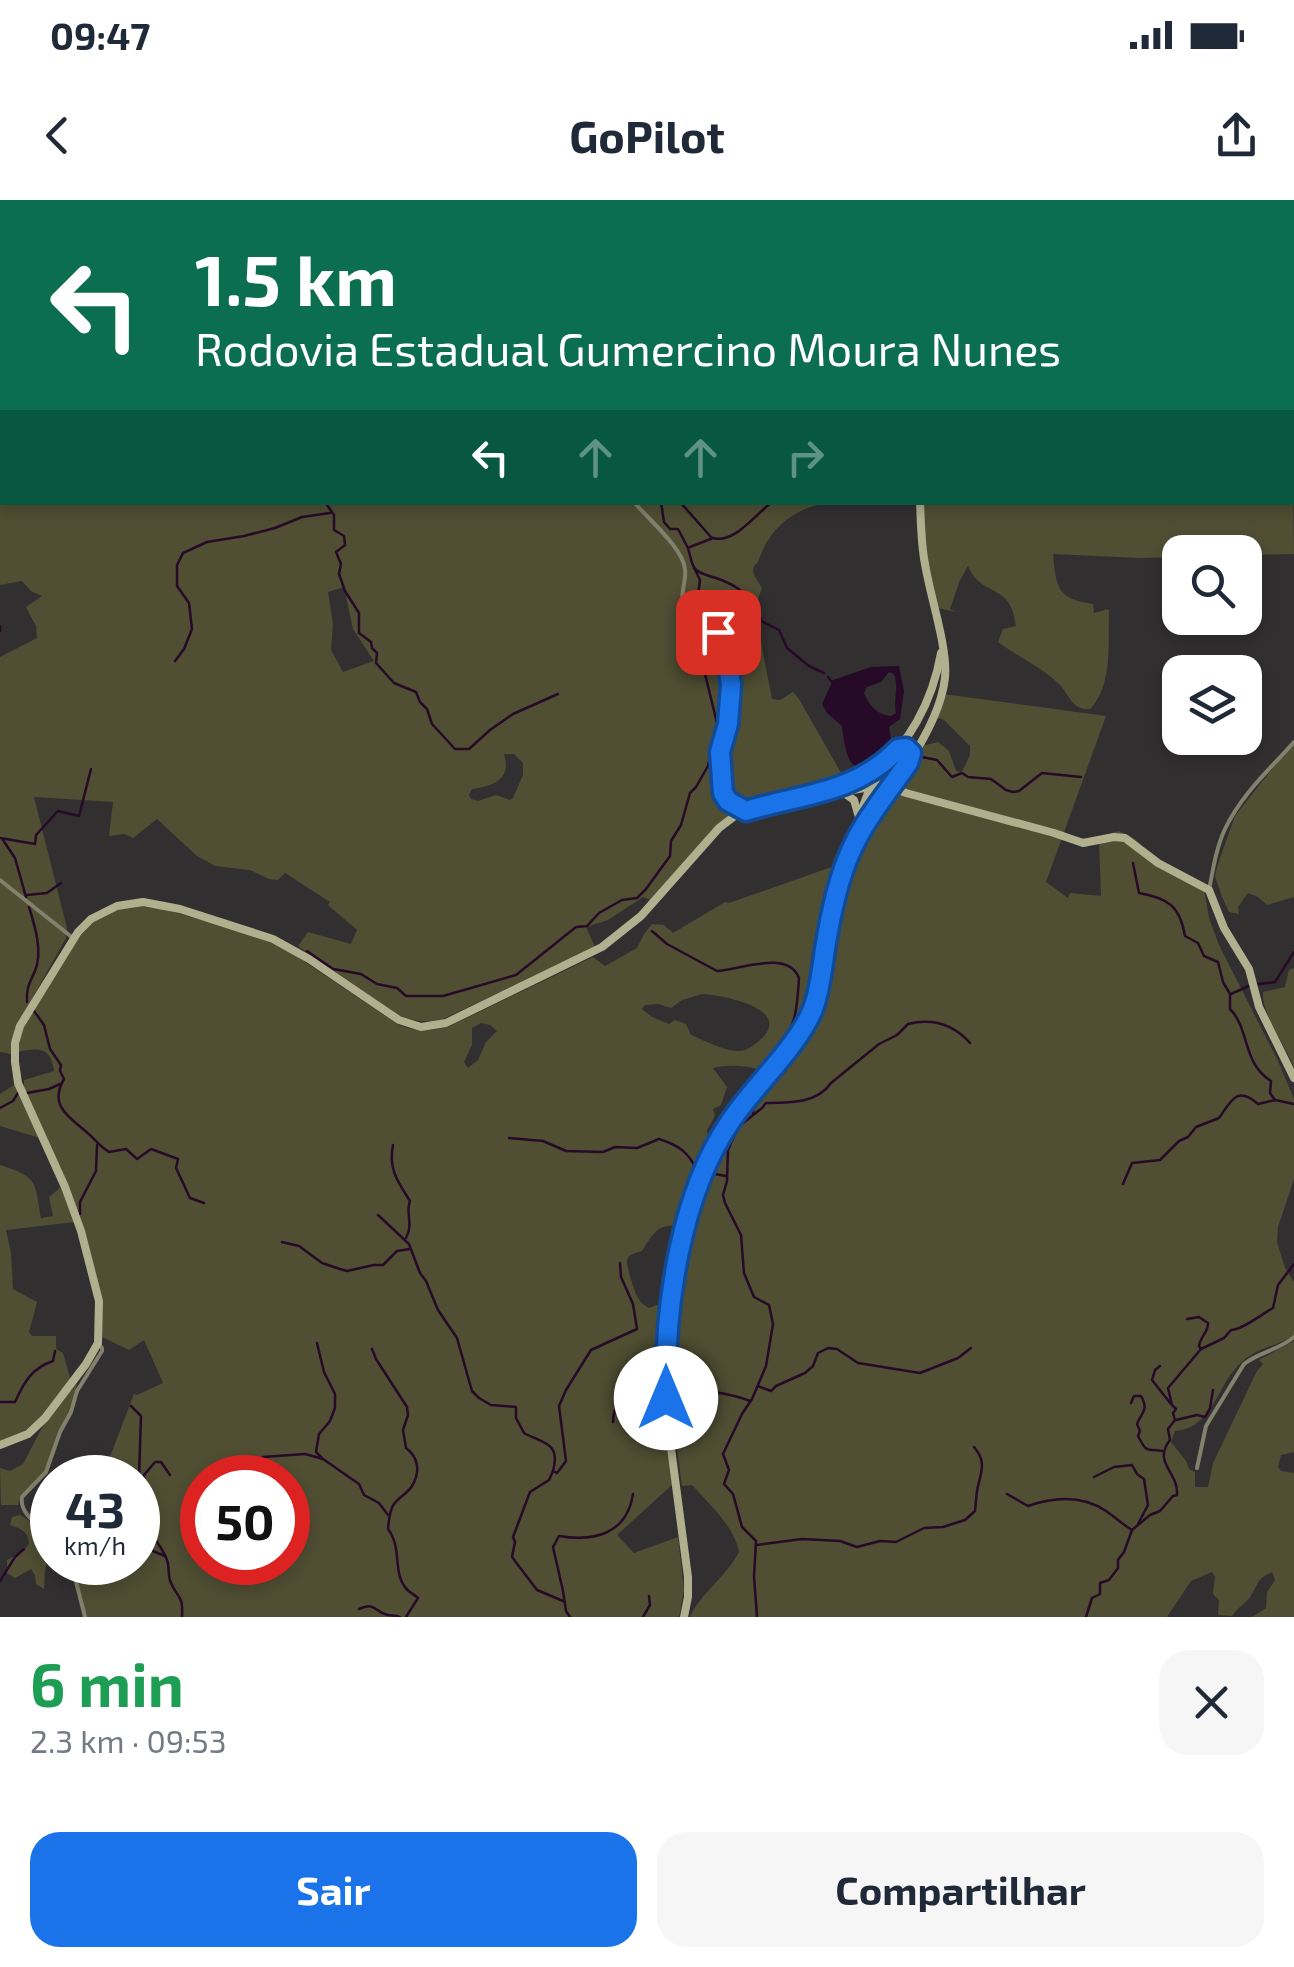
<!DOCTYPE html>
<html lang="pt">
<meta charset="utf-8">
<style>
:root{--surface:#fff;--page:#f6f6f7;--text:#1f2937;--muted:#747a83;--accent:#1a73e8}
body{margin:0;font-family:"Exo 2",sans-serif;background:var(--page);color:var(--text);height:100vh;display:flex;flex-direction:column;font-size:38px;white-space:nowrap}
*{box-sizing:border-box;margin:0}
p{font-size:32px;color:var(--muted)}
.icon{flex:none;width:55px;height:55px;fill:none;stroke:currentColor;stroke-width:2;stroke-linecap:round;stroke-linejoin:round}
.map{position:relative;height:1417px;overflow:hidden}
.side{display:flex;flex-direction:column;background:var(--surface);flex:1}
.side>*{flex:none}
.hud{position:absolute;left:0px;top:0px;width:1295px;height:305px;box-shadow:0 5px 15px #0003;background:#0b6e4f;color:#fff;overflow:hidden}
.controls{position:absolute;left:1162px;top:335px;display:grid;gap:20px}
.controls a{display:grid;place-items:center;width:100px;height:100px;border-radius:20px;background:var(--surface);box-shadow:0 5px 15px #0003;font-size:50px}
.speed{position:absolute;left:30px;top:1255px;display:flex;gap:20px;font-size:50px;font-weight:700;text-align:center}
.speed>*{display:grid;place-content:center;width:130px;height:130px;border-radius:50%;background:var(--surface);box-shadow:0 5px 15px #0003;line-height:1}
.speed small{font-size:25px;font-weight:400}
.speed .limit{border:15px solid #d22;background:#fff;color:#111}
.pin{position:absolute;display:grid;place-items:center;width:85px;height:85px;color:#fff;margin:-42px;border-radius:20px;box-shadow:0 5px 15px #0006}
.me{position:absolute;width:110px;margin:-55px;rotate:0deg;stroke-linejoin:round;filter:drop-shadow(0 0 8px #0008)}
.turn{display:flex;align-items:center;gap:35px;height:210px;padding:0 30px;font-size:45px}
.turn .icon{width:130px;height:130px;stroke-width:2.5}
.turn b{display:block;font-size:70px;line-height:85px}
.lanes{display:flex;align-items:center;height:95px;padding:0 30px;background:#0003;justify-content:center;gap:50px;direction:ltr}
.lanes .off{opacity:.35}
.round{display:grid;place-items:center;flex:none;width:105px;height:105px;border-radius:30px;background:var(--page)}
.head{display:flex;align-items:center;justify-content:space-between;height:170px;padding:0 30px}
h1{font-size:60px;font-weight:700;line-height:75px;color:#1e9e55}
.action{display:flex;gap:20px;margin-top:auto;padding:20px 30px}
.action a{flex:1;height:115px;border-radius:30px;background:var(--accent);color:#fff;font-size:40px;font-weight:700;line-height:115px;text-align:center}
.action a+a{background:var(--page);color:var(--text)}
.status{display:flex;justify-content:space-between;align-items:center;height:70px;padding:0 50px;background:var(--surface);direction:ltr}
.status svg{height:28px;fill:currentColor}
header{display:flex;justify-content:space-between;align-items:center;height:130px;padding:0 30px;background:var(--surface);font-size:45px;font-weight:700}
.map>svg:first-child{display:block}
.green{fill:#504f34;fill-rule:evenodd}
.water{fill:#270a27;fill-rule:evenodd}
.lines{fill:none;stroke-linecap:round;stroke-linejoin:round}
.stream{stroke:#270a27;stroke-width:2.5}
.street{stroke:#82816c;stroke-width:4}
.secondary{stroke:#b0af8e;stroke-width:8}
.route-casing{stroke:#114b97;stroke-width:25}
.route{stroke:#1a73e8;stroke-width:18}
</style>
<div class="status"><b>09:47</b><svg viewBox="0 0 49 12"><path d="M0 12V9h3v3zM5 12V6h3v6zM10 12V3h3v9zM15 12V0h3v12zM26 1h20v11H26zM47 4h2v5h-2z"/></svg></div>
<header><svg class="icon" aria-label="back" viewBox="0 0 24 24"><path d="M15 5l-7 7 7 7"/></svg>GoPilot<svg class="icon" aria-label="share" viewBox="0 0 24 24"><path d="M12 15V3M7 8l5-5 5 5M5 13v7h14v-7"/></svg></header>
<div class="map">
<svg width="1294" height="1417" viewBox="0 0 1294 1417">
<rect width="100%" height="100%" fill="#322f31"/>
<g class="green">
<path d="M0,0H981L983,2H2V302L827,303C793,308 768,330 758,362C747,371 757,378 762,388L756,404V416L772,499L780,500L793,492L799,499L844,578C814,600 770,595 737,611L651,700L643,697L608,720L586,727L595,747L443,819C427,823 414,822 398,815L298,746L308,732L351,744L357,730L328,705L330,702L285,673L278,680L269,679L250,670L215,666L197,656L157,619L133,638L125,634L109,636L113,602L34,597L67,728L66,738L18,824L11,854L0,852V457L37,438L36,426L26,407L42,396L31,391L22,381L0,385ZM344,387L353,429L374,461L343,472L331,450L333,424L328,392ZM504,554H514L523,563V575L513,598L510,600L496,595L478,601L471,599L469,595L472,589C494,586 512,579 504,554Z"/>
<path d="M1293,275L1294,354L1245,355V352H1180V357L1139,358L1053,354C1056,387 1057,399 1093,404L1094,413L1108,409L1109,411C1108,442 1113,486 1090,509C1073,511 1070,496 1060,485C1043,468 1018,457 998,442L1003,429L1016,426C1011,381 982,399 968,366L960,380L950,409L956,412L938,408L926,364L921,303L1292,302Z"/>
<path d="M943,494L1106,516L1046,682L1068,698L1070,693L1101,696L1099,640L1090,641L1072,637L1090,639L1119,631L1135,639L1155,658L1203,683L1209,718L1219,745L1278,861L1294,899V979L1278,1027L1277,1042L1285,1068L1294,1082V1135C1278,1146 1259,1147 1244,1160C1217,1181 1215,1228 1175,1231L1171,1242L1186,1261L1189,1269L1195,1272V1287H1208L1213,1263L1257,1171L1263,1164L1259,1160L1294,1141V1252L1281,1255L1278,1267L1281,1271L1294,1273V1417H1252L1266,1408L1267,1392L1275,1380L1272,1372C1255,1380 1259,1384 1250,1397C1245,1404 1237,1408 1232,1416L1218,1415L1219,1400L1213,1394L1215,1377L1212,1372L1191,1381L1167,1417H690C701,1393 726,1377 739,1352C734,1326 710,1305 692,1285L682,1286L670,1196L669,1156L687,1043L696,1005L710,965L724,937L804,833C836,774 836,703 861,641C875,605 905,576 923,542L926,545L938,542L949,551L956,571L961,572C965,567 968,560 970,554V546L944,520L934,516Z"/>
<path d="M1294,541V697L1267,705L1258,697L1248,693L1238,707L1239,714L1229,712L1222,697L1215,676L1218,664L1235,616Z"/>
<path d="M843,663L825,728L814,794L807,813L798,830L764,872C752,865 727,864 713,868L727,887L721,905L713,909L715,916L707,930L708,937L714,939L687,1004L681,1026C657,1023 653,1034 642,1051C635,1053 629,1054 627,1060C626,1065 634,1091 637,1096C640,1103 643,1104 649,1108L668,1101C658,1165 662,1221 672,1285L617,1335L634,1353L678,1337L684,1390L679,1417H85L71,1363L138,1362V1278L97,1277L99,1266L111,1254L134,1194L137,1195L163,1183L144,1140L129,1150L102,1137V1117L88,1048L24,888V880L54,871C51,846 37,848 17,852L22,826L66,746L97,715L140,703L144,707L159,708L251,734L287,750L399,825C416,832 430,831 448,827L593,757L605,766L637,748L644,734L652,724L664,725L673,733L725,702L729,703ZM702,794C723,795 796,809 759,841C753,846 745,852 737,851C725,851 703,840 691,835L686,824L675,820L669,824L652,817L642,809L645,805L658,804L671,808L682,800ZM481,823L490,825L497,831L486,842L478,860L468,868L464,862L472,845V828ZM202,1278H288V1362H202Z"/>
<path d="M1294,768V868C1286,846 1261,813 1263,792L1285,787L1289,770Z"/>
<path d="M17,883L40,938L0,926V894Z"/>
<path d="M0,965C38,977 35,981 41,1018L53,1016L49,997L61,987L75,1022L6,1030L11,1053L13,1089L37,1102L29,1132L32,1136H56V1149L63,1153L71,1182C52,1209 34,1233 0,1241Z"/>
<path d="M77,1183L74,1205L57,1234L44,1275L20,1297L18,1305H1L0,1268L10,1271L23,1264L43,1226Z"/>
<path d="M20,1315L40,1327L52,1343L45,1371L44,1389L36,1384L35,1375L31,1369L15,1378L7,1373V1360L22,1352L29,1344C28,1331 21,1329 10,1325L12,1317Z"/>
</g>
<path class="water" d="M899,466L904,491L900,519L889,527L892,546C856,581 847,571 842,526L827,513L822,504L833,480L871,467ZM889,472L894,474C899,488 893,500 896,513L891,516C877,515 869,505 864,493L867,487L881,482Z"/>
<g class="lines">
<g class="stream">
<path d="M68,0L85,2"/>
<path d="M290,0L291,2"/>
<path d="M598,0L599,2"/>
<path d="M170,2V0"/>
<path d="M608,2L615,0"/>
<path d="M1073,2H1081V0"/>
<path d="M1292,158L1294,157"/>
<path d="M325,302L334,315V330L344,336L345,345L336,352L341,364L339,374L345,391L359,413V433L371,442L372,448L377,453L376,463L394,483L416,492L420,502L427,509L432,524L455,549H469L490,530L513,514L558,494"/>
<path d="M661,302L664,322L670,329H678L688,348L692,363L700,380L698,396L704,422"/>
<path d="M680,302L711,337"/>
<path d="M690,347L713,338C734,344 755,315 772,302"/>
<path d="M694,368C701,375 707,375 716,378C737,385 757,399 761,421L779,430L787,448L809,466L824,473"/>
<path d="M0,426V431"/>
<path d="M705,430L709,449L705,474L719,531"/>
<path d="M175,461L184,449L192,429L189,403L177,386V365L183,353L207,342L244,336L275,328L302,317L330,313"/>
<path d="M828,477L833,483"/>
<path d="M731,524L734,521L732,504L740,485L735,472L738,466L732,444L738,390"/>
<path d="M922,557L937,560L952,577L962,573L968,577L991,579L1006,590L1013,592L1019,591L1042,573L1081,577"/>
<path d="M0,638L35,644L36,635L58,611L79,616L91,569"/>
<path d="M3,640L15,658L26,697"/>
<path d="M1133,663L1139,693C1168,698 1180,706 1185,736L1198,743L1204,756L1218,762L1223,782L1230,794V809C1250,829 1242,863 1271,881L1270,893L1275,900"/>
<path d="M27,695L47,693L61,683"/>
<path d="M652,731L667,744L717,771C739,770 788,749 799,778C797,812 796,826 775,855C767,866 756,876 752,888"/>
<path d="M307,751L333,769L361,774L377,784L397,788L406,796H443L516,775L576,727L587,726L599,713L622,700L637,698L646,689L670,656L671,641L681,625L690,593L696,587L708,566L714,538L726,525"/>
<path d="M1231,794L1251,785L1275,782L1294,752"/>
<path d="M27,802C26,788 30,782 35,771C43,752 35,726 29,707"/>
<path d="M34,811L44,825L50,849L61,865L60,871L64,879C47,908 73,919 91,936C98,943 101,947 109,952L126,949L137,959L151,949L178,959L176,968L190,998L204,1003"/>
<path d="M27,893L49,889L60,884"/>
<path d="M753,896V913"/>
<path d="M0,908L13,901L18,893"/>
<path d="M509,938L543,941L566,951L603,952L615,947L637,948L659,939C678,945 689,952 697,971L726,976"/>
<path d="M393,945C388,969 398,982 410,1001C405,1014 414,1023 406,1038"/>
<path d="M1123,984L1132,963L1160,960L1179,941L1188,937L1196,927L1219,918C1231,901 1237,885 1258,904L1275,900L1294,904"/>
<path d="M80,1014V1002L96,971L97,945"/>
<path d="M378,1015L409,1044L420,1073L426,1081L438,1110L457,1138L472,1191L479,1198L491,1205L516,1207V1218L524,1233C542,1243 561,1242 553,1271"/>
<path d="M282,1042L299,1046L322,1063L340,1069L347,1071L374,1065H383L397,1051L410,1049"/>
<path d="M1187,1119L1199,1117L1208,1123C1209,1131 1200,1137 1199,1146L1201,1149"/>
<path d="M317,1143L324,1172L335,1194V1208L330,1221L319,1234L316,1252L322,1258"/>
<path d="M372,1149L376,1159L407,1207L408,1215L403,1230L406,1248C418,1257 421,1271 412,1286C408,1293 399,1297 394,1304C389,1311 389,1321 388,1329C402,1347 393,1372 405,1387C408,1392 414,1394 418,1398L406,1417"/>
<path d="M1160,1166L1155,1170L1152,1180L1171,1204"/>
<path d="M668,1172L675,1173L677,1181C700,1193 726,1191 750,1201"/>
<path d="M758,1186L771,1191L776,1186L805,1173L813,1166L818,1153L828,1148L837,1149L858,1163L920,1173L958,1158L971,1148"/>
<path d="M0,1202H15C24,1182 32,1168 53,1161L55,1151"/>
<path d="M1131,1203L1134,1196H1141C1149,1210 1142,1212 1137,1224L1140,1231L1138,1236C1148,1255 1146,1248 1162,1251"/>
<path d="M131,1206L141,1216L139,1277C140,1283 144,1287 146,1291C151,1304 149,1318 149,1331C156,1340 163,1349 167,1360C170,1368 167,1378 172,1385C180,1401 183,1396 182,1417"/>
<path d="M1176,1220L1197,1215L1205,1217L1210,1208L1213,1190"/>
<path d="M613,1222C613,1196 634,1195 655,1187L661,1172"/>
<path d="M1094,1277L1114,1267L1132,1265L1137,1274L1144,1279L1148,1305L1138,1324"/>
<path d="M230,1278L246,1271L263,1257L305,1254L323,1259L359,1284L364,1295L379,1303L388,1315"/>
<path d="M145,1289L144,1275L155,1262H161L170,1275"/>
<path d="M1007,1294L1028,1306C1054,1297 1082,1295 1106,1311C1115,1317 1122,1324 1132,1330"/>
<path d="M138,1345L165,1356"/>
<path d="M757,1345L802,1339L840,1341L857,1347L880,1341L896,1342L924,1328L943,1327L965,1320L975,1311C976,1303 976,1294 978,1286C982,1270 986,1261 974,1247"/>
<path d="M0,1381L15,1357L24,1349"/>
<path d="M563,1401L537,1390L512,1357L515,1342L513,1337L530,1292L549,1280L553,1271L557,1273L566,1261L559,1206L566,1190L591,1150L637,1129L633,1104L621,1077L620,1063"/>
<path d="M359,1409C376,1401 375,1413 388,1415C392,1416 396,1415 400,1417"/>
<path d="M570,1417L566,1411L563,1391L553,1347L559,1336C594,1342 627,1334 633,1294"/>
<path d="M643,1417L650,1405L649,1396"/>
<path d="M757,1417L754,1376L756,1341L742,1327L733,1294L724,1284L729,1270L723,1254L742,1214L752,1199L766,1166L773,1124L769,1105L754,1097L744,1073L741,1035L725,1003L723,995L727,981L728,950L738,927L762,908L766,903C787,903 817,904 831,883L879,844L897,835L908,824C933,818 953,824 970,843"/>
<path d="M1086,1417L1092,1398L1100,1394V1383L1109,1380L1118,1368V1360L1124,1352L1132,1330L1150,1315L1160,1311L1173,1296L1177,1295C1179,1272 1152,1263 1170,1240L1168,1229L1175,1220L1173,1213L1176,1209L1172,1205L1168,1188L1201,1149L1224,1138L1231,1130C1242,1130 1262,1114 1273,1108L1278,1085L1294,1064"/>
</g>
<g class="street">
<path d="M10,0L11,2"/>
<path d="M634,302C648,319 683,348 685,369C687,381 679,394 684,407C691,426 717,424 724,441C731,459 732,506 728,525C726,533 721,539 720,547C718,561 723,578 723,593L725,599L746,611"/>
<path d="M0,680L73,738"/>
<path d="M1209,690C1213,670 1216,648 1225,629C1241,595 1269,570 1294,542"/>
<path d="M1197,1268L1206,1226L1244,1164C1259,1152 1279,1150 1294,1137"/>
<path d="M52,1336C40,1325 19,1315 22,1297L46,1272L60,1232L71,1212L77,1191L102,1151V1148L98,1143"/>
<path d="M71,1362L85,1417"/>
</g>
<g class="secondary">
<path d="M996,2L998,0"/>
<path d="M900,575C920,547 941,512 945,478C948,448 930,396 925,364C921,344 921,323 920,302"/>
<path d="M881,584L906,593L1054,633L1083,643L1114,637L1125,638L1158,663L1209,690L1224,728L1249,769L1259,807L1294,878"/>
<path d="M831,589C843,585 857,582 868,575C909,549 933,499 941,453"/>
<path d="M841,591L854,600L858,614"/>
<path d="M856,641L892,586"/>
<path d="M0,1245L28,1234L45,1218L86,1164L98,1143L99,1101L81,1031L65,987L18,883L15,862V843L20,826L78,732L91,719L117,706L143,702L180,709L273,739L309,759L399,820L421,827L446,823L602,747L641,716L719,628L736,615L788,601L882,585L901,573"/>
<path d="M684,1417L688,1397V1377L667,1218L665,1178L667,1130L682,1037L698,983L721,935L746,899L795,838L813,807L833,710L858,620L877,569"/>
</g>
</g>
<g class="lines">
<g class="route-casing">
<path id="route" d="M666,1198C664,1109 680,993 732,919C755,885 798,846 813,809C820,790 822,769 825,749C830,718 837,682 850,653C864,620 888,592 908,563L911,553L906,548L898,549C855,594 801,594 746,611L728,601L723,593L720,552L728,524L731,485L725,446L718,432"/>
</g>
<use href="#route" class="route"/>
</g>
</svg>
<div class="controls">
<a><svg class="icon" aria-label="search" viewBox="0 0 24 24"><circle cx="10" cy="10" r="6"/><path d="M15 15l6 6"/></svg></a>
<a><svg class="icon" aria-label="layers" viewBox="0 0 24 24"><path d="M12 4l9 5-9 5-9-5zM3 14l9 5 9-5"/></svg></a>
</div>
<div class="speed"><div>43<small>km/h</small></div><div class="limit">50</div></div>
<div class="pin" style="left:718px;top:432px;background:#d93025"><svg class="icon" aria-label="arrive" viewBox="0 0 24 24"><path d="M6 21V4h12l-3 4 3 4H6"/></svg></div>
<svg class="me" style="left:666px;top:1198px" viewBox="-20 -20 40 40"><circle r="19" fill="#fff"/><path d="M0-13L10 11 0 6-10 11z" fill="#1a73e8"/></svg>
<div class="hud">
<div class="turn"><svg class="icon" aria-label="left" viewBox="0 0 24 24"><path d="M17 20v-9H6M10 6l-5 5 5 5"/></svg><div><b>1.5 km</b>Rodovia Estadual Gumercino Moura Nunes</div></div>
<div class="lanes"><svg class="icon" aria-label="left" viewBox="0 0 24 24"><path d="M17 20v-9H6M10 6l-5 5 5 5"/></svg><svg class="icon off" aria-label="ahead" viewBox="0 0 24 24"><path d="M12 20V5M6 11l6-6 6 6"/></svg><svg class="icon off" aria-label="ahead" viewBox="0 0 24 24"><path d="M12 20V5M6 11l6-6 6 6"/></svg><svg class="icon off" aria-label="right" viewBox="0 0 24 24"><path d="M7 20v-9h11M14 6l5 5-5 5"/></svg></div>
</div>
</div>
<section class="side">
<div class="head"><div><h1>6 min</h1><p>2.3 km · 09:53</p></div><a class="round"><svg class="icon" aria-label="close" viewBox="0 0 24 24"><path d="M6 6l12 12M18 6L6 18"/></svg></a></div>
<div class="action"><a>Sair</a><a>Compartilhar</a></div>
</section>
